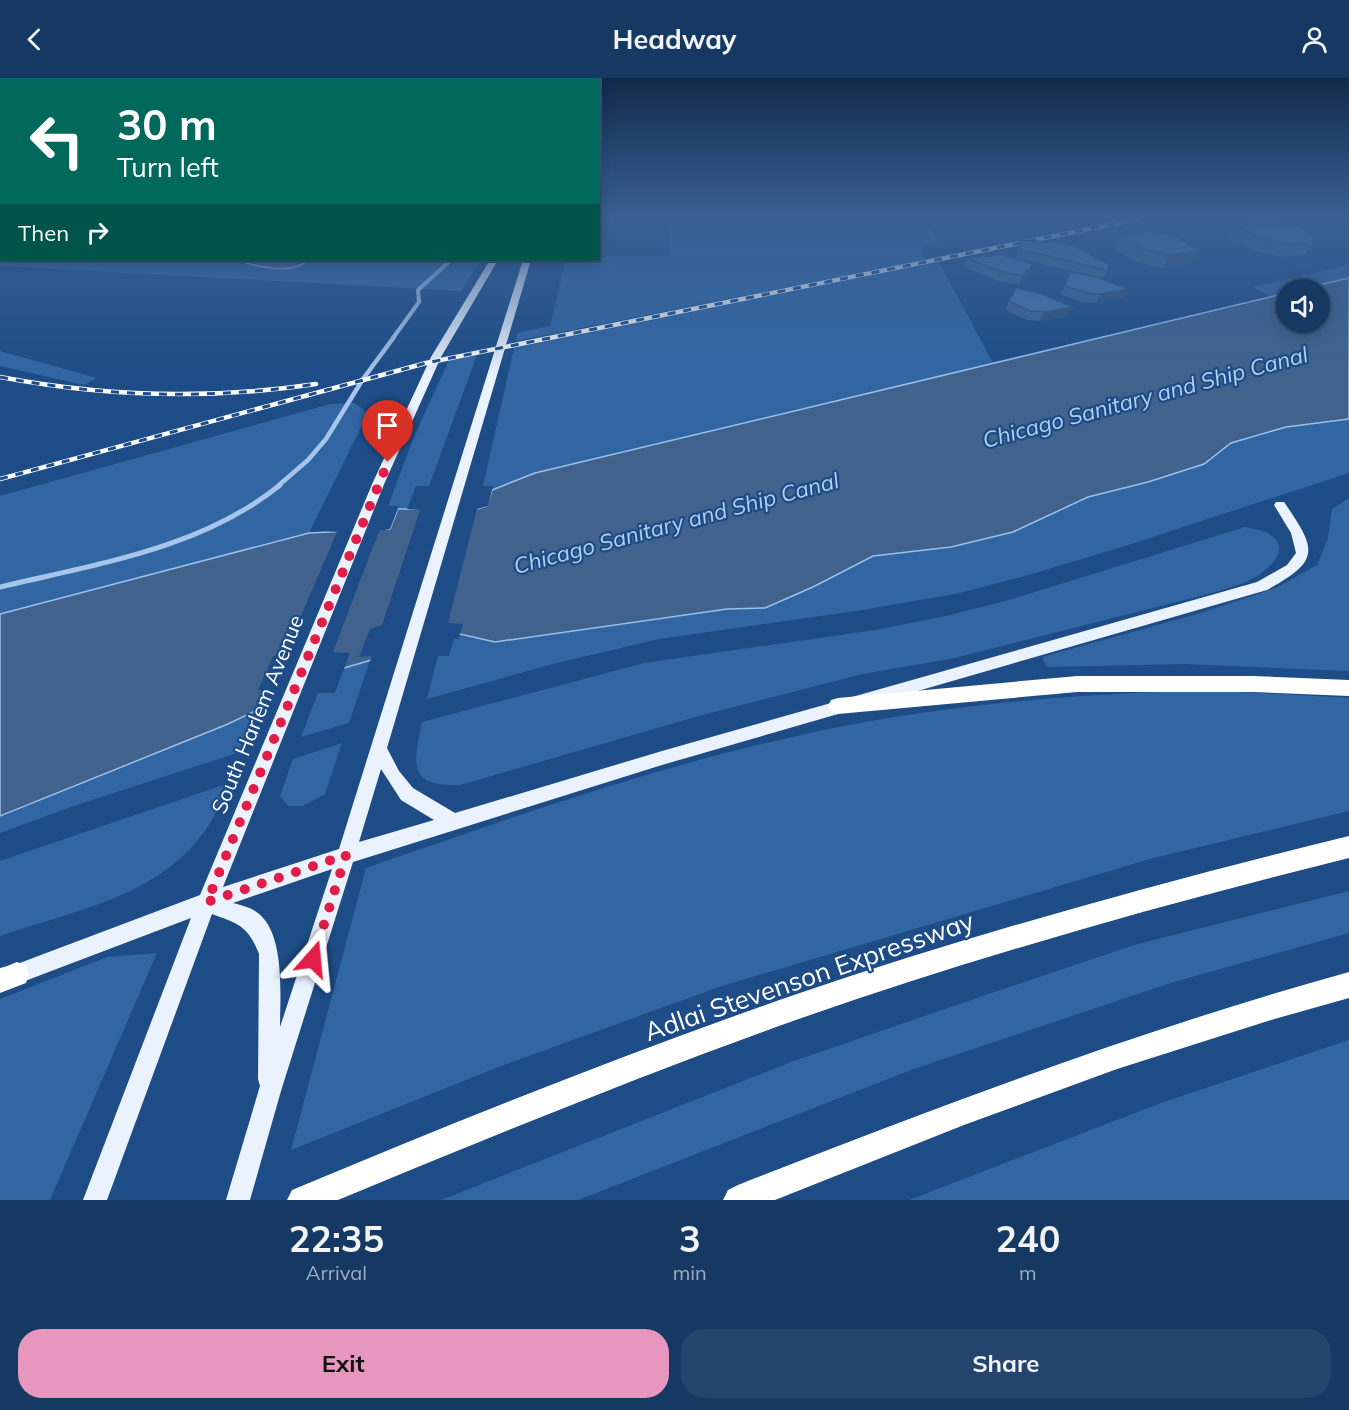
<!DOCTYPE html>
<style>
:root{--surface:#163964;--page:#23446d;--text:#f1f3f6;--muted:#9eacbf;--line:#355378;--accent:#e797bd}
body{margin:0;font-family:Mulish,sans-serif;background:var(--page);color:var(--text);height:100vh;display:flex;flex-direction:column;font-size:22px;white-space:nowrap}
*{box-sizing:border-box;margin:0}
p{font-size:20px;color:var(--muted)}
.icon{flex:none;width:33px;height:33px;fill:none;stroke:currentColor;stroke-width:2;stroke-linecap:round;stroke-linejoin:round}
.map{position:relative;height:1122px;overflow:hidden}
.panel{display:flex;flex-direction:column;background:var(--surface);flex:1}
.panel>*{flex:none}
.hud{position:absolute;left:0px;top:0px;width:600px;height:183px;box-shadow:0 3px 15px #0003,0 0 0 2px var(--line);background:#00695c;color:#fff;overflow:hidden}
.tools{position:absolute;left:1276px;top:201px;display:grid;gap:12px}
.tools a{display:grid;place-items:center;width:54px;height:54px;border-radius:50%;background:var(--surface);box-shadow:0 3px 15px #0003,0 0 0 2px var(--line);font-size:30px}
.pin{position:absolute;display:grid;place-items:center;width:51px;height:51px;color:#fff;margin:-62px -26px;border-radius:50% 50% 50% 0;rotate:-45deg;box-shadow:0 0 6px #0007}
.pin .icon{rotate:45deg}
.me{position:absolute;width:66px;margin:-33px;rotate:18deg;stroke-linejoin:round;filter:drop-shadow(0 0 4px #0008)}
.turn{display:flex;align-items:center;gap:21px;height:126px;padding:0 18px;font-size:27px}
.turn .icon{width:78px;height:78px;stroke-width:2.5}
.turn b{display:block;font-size:42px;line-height:51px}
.then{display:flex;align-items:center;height:57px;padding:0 18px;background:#0003;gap:12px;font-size:22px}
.eta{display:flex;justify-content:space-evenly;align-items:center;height:102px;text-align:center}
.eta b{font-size:36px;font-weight:700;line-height:42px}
.cta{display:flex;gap:12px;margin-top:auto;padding:12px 18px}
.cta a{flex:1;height:69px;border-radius:24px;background:var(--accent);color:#111;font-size:24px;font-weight:700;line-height:69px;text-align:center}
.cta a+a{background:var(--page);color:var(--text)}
header{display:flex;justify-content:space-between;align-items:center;height:78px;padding:0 18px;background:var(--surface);font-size:27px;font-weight:700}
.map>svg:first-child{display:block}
.green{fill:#3166a3}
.water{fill:#40628c;stroke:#99c0ec;stroke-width:1.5}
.pier{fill:#1d4c86}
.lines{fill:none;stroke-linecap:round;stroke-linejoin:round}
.minor-far2{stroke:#a5c5eb;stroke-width:4}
.minor-far1{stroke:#a5c5eb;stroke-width:4.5}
.minor{stroke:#a5c5eb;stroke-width:5}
.primary{fill:#eaf2fe;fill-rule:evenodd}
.motorway{fill:#fff;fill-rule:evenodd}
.rail-casing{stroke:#fff;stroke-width:4.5}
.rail{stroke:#1d4c86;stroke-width:3;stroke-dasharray:8;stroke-linecap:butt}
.wall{fill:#3c6596}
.shaded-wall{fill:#31537a}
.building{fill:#4676ae;stroke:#31537a;stroke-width:1.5}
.route{stroke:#e11d48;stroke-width:10;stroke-dasharray:0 18}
.labels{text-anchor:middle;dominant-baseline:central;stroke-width:4.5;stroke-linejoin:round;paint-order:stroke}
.street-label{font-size:21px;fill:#fff;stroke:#1d4c86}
.water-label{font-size:22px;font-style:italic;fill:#b1cff2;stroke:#1d4c86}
.near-street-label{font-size:26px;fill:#fff;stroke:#1d4c86}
</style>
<header><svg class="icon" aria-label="back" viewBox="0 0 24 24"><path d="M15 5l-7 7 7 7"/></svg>Headway<svg class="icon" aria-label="person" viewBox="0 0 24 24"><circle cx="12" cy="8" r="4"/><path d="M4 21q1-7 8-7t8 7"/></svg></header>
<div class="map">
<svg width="1349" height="1122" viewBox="0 0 1349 1122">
<rect width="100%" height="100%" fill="#1d4c86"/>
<g class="green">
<path d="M0,141L2,182H481L461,213L0,188Z"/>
<path d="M670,141H926L939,165H919L927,181L516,263L517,255L550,248L565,185L573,182H598L599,178H669Z"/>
<path d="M939,184L993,285L535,395L492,412L493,408H483L514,270Z"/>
<path d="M1349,187V200L1302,211L1287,212V215L1272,219L1253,209Z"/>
<path d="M0,273L97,300L84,307L0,288Z"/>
<path d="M477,277L429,408H416L407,431H398V428H388L414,359L449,282Z"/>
<path d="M354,325L368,335L309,455L0,536V418L330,326Z"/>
<path d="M1349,341V395L1125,468L1032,496L960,515L863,532L659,561L553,586L427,621L438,578H449L454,561H458L460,556L495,564L727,531L765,530L813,509L873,478L951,469L1013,454L1088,419L1148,404L1204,386L1231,365L1286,349Z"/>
<path d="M1349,420V593L1184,586L1047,589L1042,579L1197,536L1276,510L1317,487L1328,460L1332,431Z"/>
<path d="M1245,449C1254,451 1265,452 1272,458C1292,472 1266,494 1252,501C1241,507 1227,510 1216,514L955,580L863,596L699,638L460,707C406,709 414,684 422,644L644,585L875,552L946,538L1009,522Z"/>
<path d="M370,582L349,645L301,659L318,615H335L344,590Z"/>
<path d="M1157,614H1242L1349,620V733L1150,781L722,908L501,988L291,1072L366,790C505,742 644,692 788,660C909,632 1033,619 1157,614Z"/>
<path d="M261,631L243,673L68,730L0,755V738Z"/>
<path d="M342,665L325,716L303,728H288L280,718L293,681Z"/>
<path d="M229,705C222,722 215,740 204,754C157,820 71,833 0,858V783Z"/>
<path d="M1349,813V855L1167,906L911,992L578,1122H441L791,984L1000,912L1134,867Z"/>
<path d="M157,875L50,1122H0V921L107,879Z"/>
<path d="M1349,962V1122H909L1161,1025Z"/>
</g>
<g class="water">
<path d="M243,182H307C295,197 257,189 240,183Z"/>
<path d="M1349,200V341L1286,349L1231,365L1204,386L1148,404L1088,419L1013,454L951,469L873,478L813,509L765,530L727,531L495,564L460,556L344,590L228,646L0,738V536L309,455L390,451L398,431H477L487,428L492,412L535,395L1287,215V244H1320V212L1302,211Z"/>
</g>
<g class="pier">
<path d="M493,408L488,428L477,431L448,545L463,546L459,559L369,586L372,578L359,579L370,551L382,547L420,432L407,431L409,428H477L485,426L489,411Z"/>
<path d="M399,428L390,451L379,453L333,574L350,575L343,594L259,635L269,612H258L273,578L285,575L337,454L325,453L326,450L388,448L395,430Z"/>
</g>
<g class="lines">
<path class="minor-far2" d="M393,260L419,224L418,212L451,182"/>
<path class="minor-far1" d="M278,408L308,382L326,361L363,301L394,259"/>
<path class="minor" d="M0,509C96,486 201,471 280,407"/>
<path class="primary" d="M490,182H498L441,279L385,404L223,809L339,771L523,182H531L387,670L399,693L413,710L455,735L662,673L1257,504L1287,487L1296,475L1291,455L1274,427L1276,424H1284C1317,472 1321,482 1267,512L662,687L353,784L281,1013L250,1122H226L260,1008L258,1001L259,876C248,848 239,846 212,836L107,1122H83L191,840L17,906L0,910V890L17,886L200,817L373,404L431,279ZM381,691L401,722L434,742L359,764ZM332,791L280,949C280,918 286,852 255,833C249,829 240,827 233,825Z"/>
<g class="motorway">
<path d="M1077,598H1253L1349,602V618L1253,614H1077L838,636L831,634L828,628L831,622L838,620Z"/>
<path d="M1349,758V780C1161,827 975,879 793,943C639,998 488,1060 338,1122H287L292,1112C457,1043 624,976 794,917C976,855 1162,804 1349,758Z"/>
<path d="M17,884L26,887L29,896L26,905L0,915V891Z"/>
<path d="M1349,894V920L1271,942L1117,991L964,1047L775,1122H723L728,1112L738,1107C939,1028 1140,952 1349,894Z"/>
</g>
<g class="rail-casing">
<g id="rail">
<path d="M0,299C106,319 209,322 316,306"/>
<path d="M0,401L426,285L1138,141"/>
</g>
</g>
<use href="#rail" class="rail"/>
</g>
<g class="wall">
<path d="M1234,147L1313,165L1305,177L1280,179L1252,172L1227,160Z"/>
<path d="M1142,154L1191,186L1163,190L1137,184L1115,172L1120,159Z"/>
<path d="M1020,162L1107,192L1103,200L1016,180Z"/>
<path d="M967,180L1030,194L1019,207L996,202L964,189Z"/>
<path d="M1070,194L1124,220L1096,225L1083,224L1061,217Z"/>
<path d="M1009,223L1069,238L1040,243L1027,242L1006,232Z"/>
</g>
<g class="shaded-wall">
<path d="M1198,173L1191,186L1163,190L1169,177Z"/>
<path d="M1033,186L1030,194L1019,207L1022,198Z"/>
<path d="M1128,211L1124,220L1096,225L1100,216Z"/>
<path d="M1073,229L1069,238L1040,243L1044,234Z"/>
</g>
<g class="building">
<path d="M1256,142H1274L1294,147L1313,156V165L1288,166L1259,159L1234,147Z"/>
<path d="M1142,154H1159L1177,159L1198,173L1169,177L1143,171L1120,159Z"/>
<path d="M1020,162L1062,165L1075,168L1109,187L1107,192L1019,171Z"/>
<path d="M1003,177L1033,186L1022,198L999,193L967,180Z"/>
<path d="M1070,194L1096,199L1128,211L1100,216L1087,215L1065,208Z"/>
<path d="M1016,210L1042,216L1073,229L1044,234L1030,233L1009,223Z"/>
</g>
<linearGradient id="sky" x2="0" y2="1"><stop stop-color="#102a4a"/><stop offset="0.47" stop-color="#3a6195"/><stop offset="1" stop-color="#3a6195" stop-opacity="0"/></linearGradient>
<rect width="1349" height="298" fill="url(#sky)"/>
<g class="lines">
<path class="route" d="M313,881L346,777L207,824L388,384"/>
</g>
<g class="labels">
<g class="street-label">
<text transform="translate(257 636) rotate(-68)">South Harlem Avenue</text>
</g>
<g class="water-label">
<text transform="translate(1145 319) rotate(-15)">Chicago Sanitary and Ship Canal</text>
<text transform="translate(676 445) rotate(-15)">Chicago Sanitary and Ship Canal</text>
</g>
<g class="near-street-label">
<text transform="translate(809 898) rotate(-19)">Adlai Stevenson Expressway</text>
</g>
</g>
</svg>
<div class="tools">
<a><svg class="icon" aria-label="sound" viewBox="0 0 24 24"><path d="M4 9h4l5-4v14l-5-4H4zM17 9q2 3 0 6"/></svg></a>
</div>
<div class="pin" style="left:388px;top:384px;background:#d93025"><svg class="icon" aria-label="arrive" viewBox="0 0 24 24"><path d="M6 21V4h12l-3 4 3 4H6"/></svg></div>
<svg class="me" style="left:313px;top:881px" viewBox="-20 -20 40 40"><path d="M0-17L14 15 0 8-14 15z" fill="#e11d48" stroke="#fff" stroke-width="4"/></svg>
<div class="hud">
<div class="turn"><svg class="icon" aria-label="left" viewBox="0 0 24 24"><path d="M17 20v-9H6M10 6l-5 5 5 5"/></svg><div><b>30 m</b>Turn left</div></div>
<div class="then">Then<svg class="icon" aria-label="right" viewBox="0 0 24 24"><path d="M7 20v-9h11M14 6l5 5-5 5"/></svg></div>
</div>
</div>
<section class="panel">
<div class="eta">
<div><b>22:35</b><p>Arrival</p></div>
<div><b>3</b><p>min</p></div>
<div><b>240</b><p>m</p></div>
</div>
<div class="cta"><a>Exit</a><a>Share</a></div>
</section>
